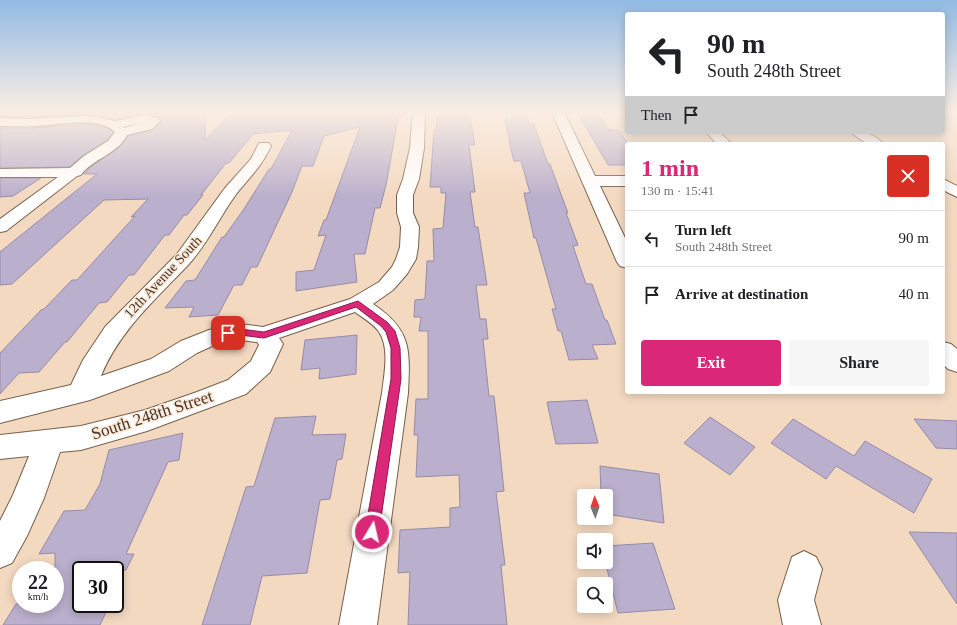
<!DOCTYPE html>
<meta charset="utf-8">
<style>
:root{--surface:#fff;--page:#f6f6f6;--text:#202124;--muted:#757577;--line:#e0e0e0;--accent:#db2777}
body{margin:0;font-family:Georgia,serif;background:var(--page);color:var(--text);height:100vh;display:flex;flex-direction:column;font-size:15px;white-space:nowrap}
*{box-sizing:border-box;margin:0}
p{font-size:13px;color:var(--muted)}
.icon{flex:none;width:22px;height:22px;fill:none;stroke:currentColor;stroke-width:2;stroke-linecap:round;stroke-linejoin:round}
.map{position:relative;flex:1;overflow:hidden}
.details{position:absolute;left:625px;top:142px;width:320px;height:252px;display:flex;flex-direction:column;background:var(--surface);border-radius:4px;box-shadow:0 2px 10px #0003}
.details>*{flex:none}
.guide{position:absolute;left:625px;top:12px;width:320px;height:122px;border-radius:4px;box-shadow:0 2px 10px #0003;background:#fff;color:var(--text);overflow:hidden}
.needle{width:26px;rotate:358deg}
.buttons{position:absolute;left:577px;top:489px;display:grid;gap:8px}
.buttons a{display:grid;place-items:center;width:36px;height:36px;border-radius:4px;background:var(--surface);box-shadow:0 2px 10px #0003;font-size:20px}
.speed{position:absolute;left:12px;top:561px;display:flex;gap:8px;font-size:20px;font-weight:700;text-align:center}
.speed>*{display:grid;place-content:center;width:52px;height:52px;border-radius:50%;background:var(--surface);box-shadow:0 2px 10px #0003;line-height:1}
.speed small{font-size:10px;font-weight:400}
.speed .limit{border:2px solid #111;border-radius:6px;background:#fff;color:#111}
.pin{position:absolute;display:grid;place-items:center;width:34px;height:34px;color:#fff;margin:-17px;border-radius:8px;box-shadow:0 2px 6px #0006}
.me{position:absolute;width:44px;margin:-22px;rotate:9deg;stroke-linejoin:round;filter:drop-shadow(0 0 3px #0008)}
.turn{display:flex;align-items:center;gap:14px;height:84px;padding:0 16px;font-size:18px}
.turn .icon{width:52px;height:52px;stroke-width:2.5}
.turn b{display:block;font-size:28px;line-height:34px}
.then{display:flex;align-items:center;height:38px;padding:0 16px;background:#0003;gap:8px;font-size:15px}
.round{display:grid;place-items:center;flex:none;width:42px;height:42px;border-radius:4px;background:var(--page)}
.overview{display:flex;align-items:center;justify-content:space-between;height:68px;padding:0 16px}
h1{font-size:24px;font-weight:700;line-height:30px;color:var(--accent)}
.action{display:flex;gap:8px;margin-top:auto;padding:8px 16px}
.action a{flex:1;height:46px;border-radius:4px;background:var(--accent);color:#fff;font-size:16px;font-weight:700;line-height:46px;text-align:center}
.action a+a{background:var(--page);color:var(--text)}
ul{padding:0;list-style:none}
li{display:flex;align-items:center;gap:12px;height:56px;padding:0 16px;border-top:1px solid var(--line)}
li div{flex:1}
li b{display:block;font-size:15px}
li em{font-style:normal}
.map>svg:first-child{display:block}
.building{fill:#baafcc;stroke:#968ba8}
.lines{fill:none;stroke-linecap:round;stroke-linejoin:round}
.minor-casing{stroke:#77604a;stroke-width:2}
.minor{fill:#fff;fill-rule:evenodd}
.route{fill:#db2777;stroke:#8e194d}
.labels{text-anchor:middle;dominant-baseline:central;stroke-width:3;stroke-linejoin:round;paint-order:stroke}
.street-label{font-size:14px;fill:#42372d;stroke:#fde7d4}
.near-street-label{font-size:17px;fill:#42372d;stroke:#fde7d4}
</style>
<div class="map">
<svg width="957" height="625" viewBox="0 0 957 625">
<rect width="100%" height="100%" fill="#f4d9c1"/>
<g class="building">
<path d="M0,110H206L205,140L234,110H405V116L395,119H398L386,185L380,208H375L365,254H354L357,282L296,291V272L314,270L326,235L318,236L324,220H326L360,127L324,136L313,166H302L292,192L257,267H251L242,285H234L218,315L189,317L194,307L165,308L186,281L195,280L222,237H224L244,209L269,169H271L292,130L253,134L229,163H226L201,195H203L187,215H184L169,235H165L134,275H129L107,302L99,303L67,342H65L39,372L19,373L0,394V353L41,310L44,309L72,280H77L135,216L131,217L148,199L104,200L12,284L0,285V252L97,174H84L92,166L118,148L128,136L152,130L161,121L158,117L145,114L115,119L84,114L31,118L0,117Z"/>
<path d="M441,110H469L475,145H469L475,192H470L475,227H478L487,285H476L480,319H486L488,339H483L489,396H494L498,432L504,491L496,492L505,565H501L507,625H408L410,572L398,573L400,530L450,527V508L460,507L459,475L416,477L418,435H414L416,399H428V331H419L421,317H414L415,300L425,299L427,261H434L433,229L443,228L446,193H441V187H430L434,130H436L437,116H441Z"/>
<path d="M511,110H527L529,124H534L544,153L548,164H550L562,197L568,213H566L578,245L573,246L586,284H592L605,320H607L616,344L592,345L598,359L569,360L561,331H558L552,309H556L536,238H534L524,193H530L521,161H514L509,142H510L505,120H512Z"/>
<path d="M576,110H596L609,130H618L627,142V165H608Z"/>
<path d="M89,124L107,128L113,132L107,140L83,155L69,167L0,168V128H32Z"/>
<path d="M0,178H41L13,196L0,197Z"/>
<path d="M357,335L356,374L319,379L320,368L301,370L305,340Z"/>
<path d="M587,400L598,443L556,444L547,402Z"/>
<path d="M316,416L312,435L346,434L342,459L337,460L330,499L320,500L307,573L262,576L250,625H202L246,487L254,486L275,418Z"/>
<path d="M710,417L755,447L730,475L684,443Z"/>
<path d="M793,419L854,456L865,441L932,479L914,513L836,466L826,479L771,443Z"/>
<path d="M914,419L957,421V449L936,448Z"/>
<path d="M183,433L179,460L168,462L126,554H134L126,570H81V604H110L100,625H3L16,604H55V553L39,554L64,511L85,510L100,484L109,450Z"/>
<path d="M600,466L659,474L664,523L606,514V496H601Z"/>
<path d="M909,532L957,533V604Z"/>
<path d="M653,543L675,609L618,613L606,565V546Z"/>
</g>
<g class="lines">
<g class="minor-casing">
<g id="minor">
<path d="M413,110H425L424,148L419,179L413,195V213L419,227L418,247L416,259L407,274L393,290L373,304C412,330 410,350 408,393L377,625H339L382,393C384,375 390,348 379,332C374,324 363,318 355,312L279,338L283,344L270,372L246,394L147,431L81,450L60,452L44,498L27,536L12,563L0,568V521L13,495L29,456L0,459V435L81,426L145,410L197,392L228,380L251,361L259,345L257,342L240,340L221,342L197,353L169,371L90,400L0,423V401L71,385L83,360L105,327L177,254L225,188L251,159L259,143H269L271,146C261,167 251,176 237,193C220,216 208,243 189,264C156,299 119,331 101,376L151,359L181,341L209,330L240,324L263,327L350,299L379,282L392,267L396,259L400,247L401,227L397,213V195L403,179L410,148Z"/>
<path d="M551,110H563L595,176H627V186H600L627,242V268L620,266L617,262Z"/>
<path d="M145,115L158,118L160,121L152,129L127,135C118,154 92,159 81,175L77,176L6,231L0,232V219L58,177H0V169L70,168L84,156L108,141L115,132C100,116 57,125 37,126C25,127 12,126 0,126V118L31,119L84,116L96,117L115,121ZM145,122L124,128L123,127Z"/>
<path d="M706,132H719L732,144H717Z"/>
<path d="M850,132C862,132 875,133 883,144H867Z"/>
<path d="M943,179L957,186V197L943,190Z"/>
<path d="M943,342L951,344L957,349V372L948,369L943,364Z"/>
<path d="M804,551L816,557L822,569L814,600L821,625H783L778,600L792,557Z"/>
</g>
</g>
<use href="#minor" class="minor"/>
</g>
<linearGradient id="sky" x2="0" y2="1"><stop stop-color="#92bae4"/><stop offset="0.56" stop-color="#faeee3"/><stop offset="1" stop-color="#faeee3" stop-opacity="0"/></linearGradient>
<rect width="957" height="198" fill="url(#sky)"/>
<path class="route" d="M358,301L387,322L395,331L400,348L401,379L379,532L377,537L372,539L368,537L365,532L391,379V348L386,332L381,326L356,307L264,338L240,335L228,337L224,333L225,331L240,329L264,332Z"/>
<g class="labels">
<g class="street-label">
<text transform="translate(163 277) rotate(-47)">12th Avenue South</text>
</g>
<g class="near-street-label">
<text transform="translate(152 415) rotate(-18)">South 248th Street</text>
</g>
</g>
</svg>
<div class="buttons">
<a><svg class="needle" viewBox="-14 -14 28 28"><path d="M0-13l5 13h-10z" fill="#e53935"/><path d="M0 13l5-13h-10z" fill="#757577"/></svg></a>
<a><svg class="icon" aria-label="sound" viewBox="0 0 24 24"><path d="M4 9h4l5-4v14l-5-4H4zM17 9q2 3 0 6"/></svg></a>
<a><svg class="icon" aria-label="search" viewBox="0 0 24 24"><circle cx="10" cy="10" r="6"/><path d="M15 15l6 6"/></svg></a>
</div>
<div class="speed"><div>22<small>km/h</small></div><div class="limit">30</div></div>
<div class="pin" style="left:228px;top:333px;background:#d93025"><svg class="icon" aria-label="arrive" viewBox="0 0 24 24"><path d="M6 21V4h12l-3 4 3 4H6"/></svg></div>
<svg class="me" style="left:372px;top:532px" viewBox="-20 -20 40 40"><circle r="17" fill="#db2777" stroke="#fff" stroke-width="3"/><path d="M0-11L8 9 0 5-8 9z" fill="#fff"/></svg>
<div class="guide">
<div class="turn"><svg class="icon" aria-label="left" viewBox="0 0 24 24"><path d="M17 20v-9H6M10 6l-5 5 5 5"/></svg><div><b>90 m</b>South 248th Street</div></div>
<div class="then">Then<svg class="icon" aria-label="arrive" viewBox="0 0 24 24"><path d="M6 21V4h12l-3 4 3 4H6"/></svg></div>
</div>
<section class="details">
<div class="overview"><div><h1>1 min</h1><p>130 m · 15:41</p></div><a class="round" style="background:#d93025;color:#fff"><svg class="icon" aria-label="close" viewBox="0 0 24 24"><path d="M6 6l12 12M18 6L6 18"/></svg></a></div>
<ul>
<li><svg class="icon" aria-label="left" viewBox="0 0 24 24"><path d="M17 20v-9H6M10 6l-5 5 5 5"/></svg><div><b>Turn left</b><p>South 248th Street</p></div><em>90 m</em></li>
<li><svg class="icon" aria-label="arrive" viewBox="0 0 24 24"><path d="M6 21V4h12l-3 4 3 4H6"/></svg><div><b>Arrive at destination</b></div><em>40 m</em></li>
</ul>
<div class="action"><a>Exit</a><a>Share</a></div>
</section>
</div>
